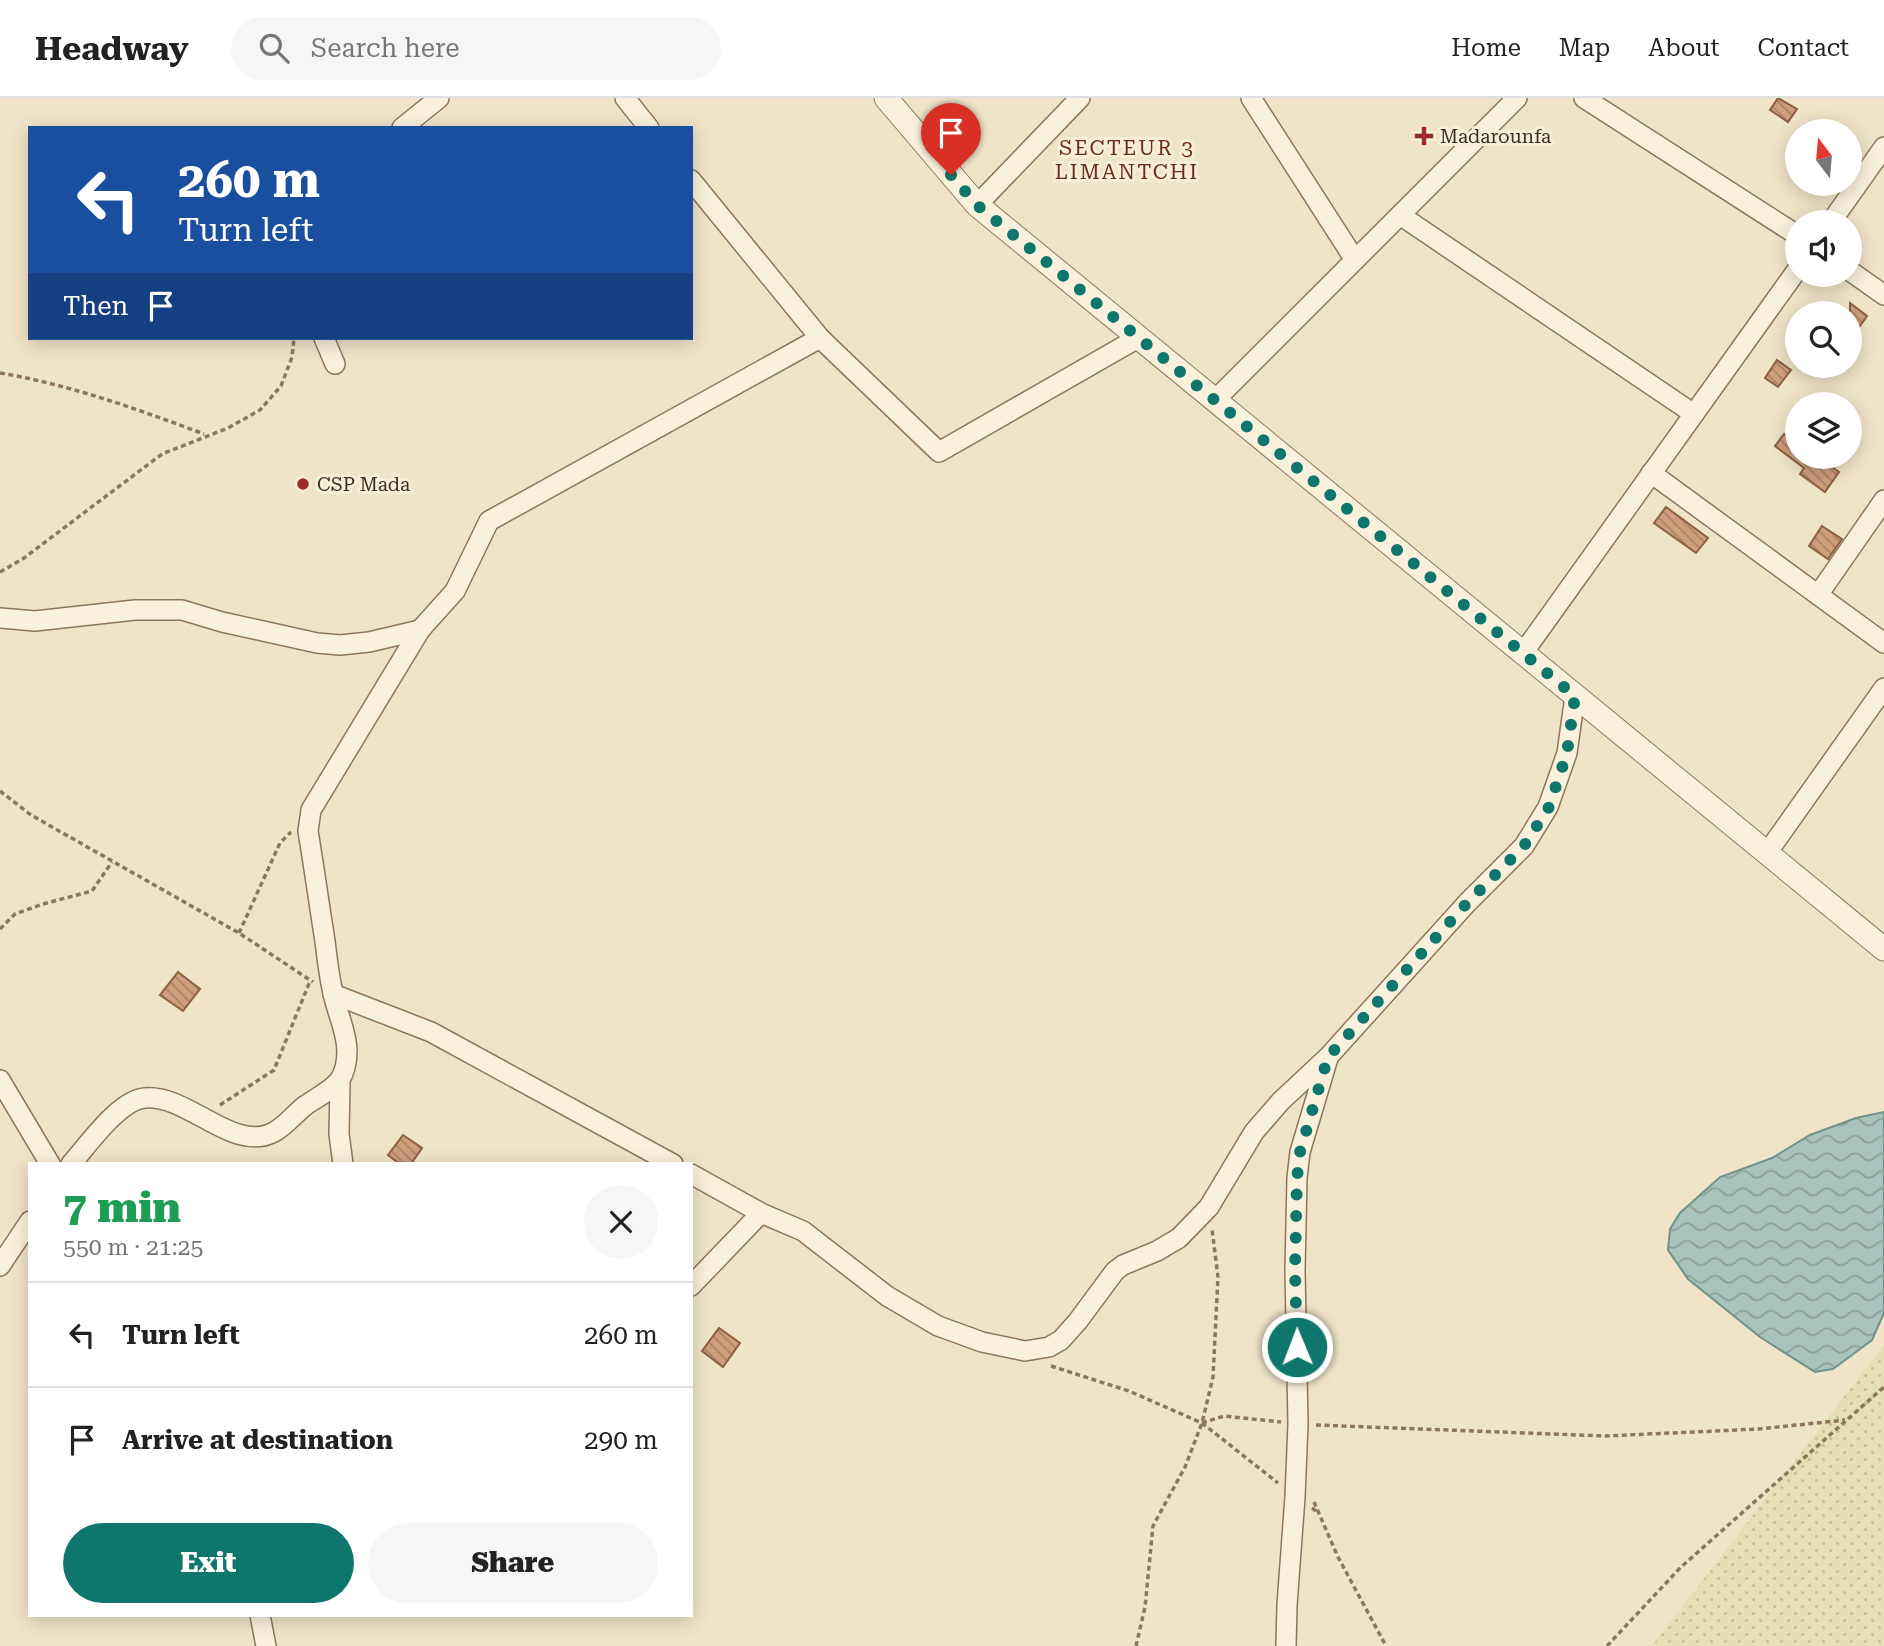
<!DOCTYPE html>
<meta charset="utf-8">
<style>
:root{--surface:#fff;--page:#f6f6f6;--text:#222;--muted:#767676;--line:#e0e0e0;--accent:#0f766e}
body{margin:0;font-family:"Roboto Serif",serif;background:var(--page);color:var(--text);height:100vh;display:flex;flex-direction:column;font-size:26px;white-space:nowrap}
*{box-sizing:border-box;margin:0}
p{font-size:23px;color:var(--muted)}
.icon{flex:none;width:38px;height:38px;fill:none;stroke:currentColor;stroke-width:2;stroke-linecap:round;stroke-linejoin:round}
.map{position:relative;flex:1;overflow:hidden}
.drawer{position:absolute;left:28px;top:1064px;width:665px;height:455px;display:flex;flex-direction:column;background:var(--surface);border-radius:0px;box-shadow:0 4px 18px #0003}
.drawer>*{flex:none}
.banner{position:absolute;left:28px;top:28px;width:665px;height:214px;border-radius:0px;box-shadow:0 4px 18px #0003;background:#1a4fa0;color:#fff;overflow:hidden}
.needle{width:46px;rotate:344deg}
.buttons{position:absolute;left:1785px;top:21px;display:grid;gap:14px}
.buttons a{display:grid;place-items:center;width:77px;height:77px;border-radius:50%;background:var(--surface);box-shadow:0 4px 18px #0003;font-size:35px}
.pin{position:absolute;display:grid;place-items:center;width:60px;height:60px;color:#fff;margin:-72px -30px;border-radius:50% 50% 50% 0;rotate:-45deg;box-shadow:0 0 7px #0007}
.pin .icon{rotate:45deg}
.me{position:absolute;width:77px;margin:-38px;rotate:359deg;stroke-linejoin:round;filter:drop-shadow(0 0 5px #0008)}
.turn{display:flex;align-items:center;gap:24px;height:147px;padding:0 35px;font-size:32px}
.turn .icon{width:91px;height:91px;stroke-width:2.5}
.turn b{display:block;font-size:49px;line-height:60px}
.then{display:flex;align-items:center;height:66px;padding:0 35px;background:#0003;gap:14px;font-size:26px}
.round{display:grid;place-items:center;flex:none;width:74px;height:74px;border-radius:37px;background:var(--page)}
.headline{display:flex;align-items:center;justify-content:space-between;height:119px;padding:0 35px}
h1{font-size:42px;font-weight:800;line-height:52px;color:#1e9e55}
.primary-button{display:flex;gap:14px;margin-top:auto;padding:14px 35px}
.primary-button a{flex:1;height:80px;border-radius:42px;background:var(--accent);color:#fff;font-size:28px;font-weight:800;line-height:80px;text-align:center}
.primary-button a+a{background:var(--page);color:var(--text)}
ul{padding:0;list-style:none}
li{display:flex;align-items:center;gap:21px;height:105px;padding:0 35px;border-top:2px solid var(--line)}
li div{flex:1}
li b{display:block;font-size:26px}
li em{font-style:normal}
header{display:flex;align-items:center;gap:42px;box-sizing:border-box;height:98px;padding:0 35px;background:var(--surface);border-bottom:2px solid var(--line)}
header strong{font-size:33px}
nav{display:flex;gap:38px;margin-inline-start:auto;font-size:24px}
.search{width:490px;height:63px;background:var(--page);display:flex;align-items:center;gap:18px;box-sizing:border-box;padding:0 24px;border-radius:38px;color:var(--muted);font-size:26px}
.map>svg:first-child{display:block}
.farmland{fill:url(#farmland-dots)}
.water{fill:url(#water-waves);stroke:#6f938a;stroke-width:2}
.building{fill:url(#building-back-hatch);stroke:#8d5f41;stroke-width:2}
.lines{fill:none;stroke-linecap:round;stroke-linejoin:round}
.minor-casing{stroke:#8d765c;stroke-width:22}
.tertiary-casing{stroke:#8d765c;stroke-width:25}
.path{stroke:#8d765c;stroke-width:3.5;stroke-dasharray:5 3.5;stroke-linecap:butt}
.minor{stroke:#faf1dc;stroke-width:19}
.tertiary{stroke:#faf1dc;stroke-width:23}
.route{stroke:#0f766e;stroke-width:12;stroke-dasharray:0 21.6}
.poi-dot{fill:#9e2a2b;stroke:#f7eed8;stroke-width:2.5}
.labels{text-anchor:middle;dominant-baseline:central;stroke-width:6;stroke-linejoin:round;paint-order:stroke}
.poi-label{font-size:19px;fill:#3d2e20;stroke:#f7eed8;text-anchor:start}
.neighbourhood-label{font-size:21px;letter-spacing:2px;fill:#6b2e1e;stroke:#f7eed8}
</style>
<header>
<strong>Headway</strong>
<div class="search"><svg class="icon" aria-label="search" viewBox="0 0 24 24"><circle cx="10" cy="10" r="6"/><path d="M15 15l6 6"/></svg>Search here</div>
<nav><a>Home</a><a>Map</a><a>About</a><a>Contact</a></nav>
</header>
<div class="map">
<svg width="1884" height="1548" viewBox="0 0 1884 1548">
<defs>
<pattern id="farmland-dots" width="8" height="8" patternUnits="userSpaceOnUse" patternTransform="scale(1.75)"><rect width="8" height="8" fill="#e6deb5"/><path d="M2 2h.1M6 6h.1" fill="none" stroke="#c6bf9b" stroke-width="1.8" stroke-linecap="round"/></pattern>
<pattern id="water-waves" width="16" height="10" patternUnits="userSpaceOnUse" patternTransform="scale(1.75)"><rect width="16" height="10" fill="#a9c4bc"/><path d="M0 5q4-4 8 0t8 0" fill="none" stroke="#8ba098"/></pattern>
<pattern id="building-back-hatch" width="6" height="6" patternUnits="userSpaceOnUse" patternTransform="scale(1.75)"><rect width="6" height="6" fill="#cf9f7d"/><path d="M-1 5l2 2M0 0l6 6M5-1l2 2" fill="none" stroke="#a98266"/></pattern>
</defs>
<rect width="100%" height="100%" fill="#f0e4c8"/>
<path class="farmland" d="M1884,1247V1548H1652Z"/>
<path class="water" d="M1884,1014V1215L1872,1242L1833,1271L1815,1274L1760,1239L1688,1181L1668,1152L1670,1131L1680,1115L1720,1079L1772,1060L1810,1037L1856,1020Z"/>
<g class="building">
<path d="M1778,0L1797,11L1788,24L1770,12Z"/>
<path d="M1850,205L1867,218L1850,242Z"/>
<path d="M1777,262L1791,272L1778,289L1765,280Z"/>
<path d="M1784,336L1797,345V359H1818L1839,374L1825,394L1800,376L1804,370L1775,348Z"/>
<path d="M1666,409L1708,440L1696,455L1654,425Z"/>
<path d="M1822,428L1842,441L1828,461L1809,448Z"/>
<path d="M178,874L200,891L183,913L160,897Z"/>
<path d="M403,1037L422,1050L411,1066H400L388,1057Z"/>
<path d="M719,1230L740,1245L723,1269L702,1253Z"/>
</g>
<g class="lines">
<g class="minor-casing">
<g id="minor">
<path d="M625,0L649,30"/>
<path d="M1251,0L1355,162"/>
<path d="M1584,0L1797,137"/>
<path d="M402,30L439,0"/>
<path d="M691,82L820,240L939,354L1138,240"/>
<path d="M977,107L1080,0"/>
<path d="M1400,117L1694,316"/>
<path d="M1831,124L1884,49"/>
<path d="M1850,173L1884,197"/>
<path d="M324,240L335,266"/>
<path d="M1214,303L1517,0"/>
<path d="M1651,375L1884,545"/>
<path d="M1818,497L1884,402"/>
<path d="M0,520L35,523L135,512H182L222,524L317,545L340,547L369,544L420,532"/>
<path d="M1523,555L1797,172"/>
<path d="M1767,755L1884,590"/>
<path d="M333,896L431,934L673,1066"/>
<path d="M0,982L50,1066"/>
<path d="M340,985L339,1036L343,1066"/>
<path d="M71,1066C88,1047 119,1002 145,1000C188,996 234,1056 274,1034C287,1027 295,1015 306,1007C331,990 347,987 347,952C346,931 337,915 333,895C329,878 327,860 325,843C319,806 314,769 308,733L311,712L420,532L455,493L489,423L820,240"/>
<path d="M691,1076L761,1115L803,1133L887,1198L938,1228L982,1244L1025,1253L1049,1249L1061,1242L1078,1223L1115,1173L1123,1167L1157,1153L1179,1140L1209,1109L1254,1034L1281,1003L1328,959L1467,805L1524,748L1548,709L1567,655L1575,598"/>
<path d="M0,1168L30,1123"/>
<path d="M691,1188L761,1115"/>
<path d="M260,1517L266,1548"/>
<path d="M1286,1548L1287,1507L1295,1399L1298,1326L1295,1172L1297,1080L1300,1054L1328,960"/>
</g>
</g>
<g class="tertiary-casing">
<path id="tertiary" d="M886,0L977,107L1884,851"/>
</g>
<g class="path">
<path d="M0,275C71,287 137,311 204,336"/>
<path d="M0,474L24,460L162,356L228,330L260,312L281,288L292,259L294,240"/>
<path d="M0,693L31,717L239,835L313,884"/>
<path d="M0,831L15,816L43,806L92,793L112,764"/>
<path d="M239,835L280,745L291,734"/>
<path d="M220,1007L274,972L310,883"/>
<path d="M1051,1268L1129,1293L1202,1325L1278,1385"/>
<path d="M1202,1325L1224,1318L1281,1324"/>
<path d="M1316,1327L1605,1338L1759,1331L1845,1322"/>
<path d="M1314,1404L1338,1459L1386,1548"/>
<path d="M1312,1410L1319,1415"/>
<path d="M1136,1548L1145,1509L1153,1428L1185,1369L1202,1325L1213,1279L1218,1179L1212,1131"/>
<path d="M1607,1548L1681,1469L1884,1289"/>
</g>
<use href="#minor" class="minor"/>
<use href="#tertiary" class="tertiary"/>
</g>
<g class="lines">
<path class="route" d="M951,77L977,107L1575,598L1567,655L1549,709L1524,748L1467,805L1328,959L1300,1054L1297,1080L1295,1172L1297,1249"/>
</g>
<g class="poi-dot">
<path d="M1420.5 27.5h7v7h7v7h-7v7h-7v-7h-7v-7h7z"/>
<circle cx="303" cy="386" r="7"/>
</g>
<g class="labels">
<g class="poi-label">
<text x="1440" y="38">Madarounfa</text>
<text x="317" y="386">CSP Mada</text>
</g>
<g class="neighbourhood-label">
<text x="1127" y="50">SECTEUR 3<tspan x="1127" dy="24">LIMANTCHI</tspan></text>
</g>
</g>
</svg>
<div class="buttons">
<a><svg class="needle" viewBox="-14 -14 28 28"><path d="M0-13l5 13h-10z" fill="#e53935"/><path d="M0 13l5-13h-10z" fill="#767676"/></svg></a>
<a><svg class="icon" aria-label="sound" viewBox="0 0 24 24"><path d="M4 9h4l5-4v14l-5-4H4zM17 9q2 3 0 6"/></svg></a>
<a><svg class="icon" aria-label="search" viewBox="0 0 24 24"><circle cx="10" cy="10" r="6"/><path d="M15 15l6 6"/></svg></a>
<a><svg class="icon" aria-label="layers" viewBox="0 0 24 24"><path d="M12 4l9 5-9 5-9-5zM3 14l9 5 9-5"/></svg></a>
</div>
<div class="pin" style="left:951px;top:77px;background:#d93025"><svg class="icon" aria-label="arrive" viewBox="0 0 24 24"><path d="M6 21V4h12l-3 4 3 4H6"/></svg></div>
<svg class="me" style="left:1297px;top:1249px" viewBox="-20 -20 40 40"><circle r="17" fill="#0f766e" stroke="#fff" stroke-width="3"/><path d="M0-11L8 9 0 5-8 9z" fill="#fff"/></svg>
<div class="banner">
<div class="turn"><svg class="icon" aria-label="left" viewBox="0 0 24 24"><path d="M17 20v-9H6M10 6l-5 5 5 5"/></svg><div><b>260 m</b>Turn left</div></div>
<div class="then">Then<svg class="icon" aria-label="arrive" viewBox="0 0 24 24"><path d="M6 21V4h12l-3 4 3 4H6"/></svg></div>
</div>
<section class="drawer">
<div class="headline"><div><h1>7 min</h1><p>550 m · 21:25</p></div><a class="round"><svg class="icon" aria-label="close" viewBox="0 0 24 24"><path d="M6 6l12 12M18 6L6 18"/></svg></a></div>
<ul>
<li><svg class="icon" aria-label="left" viewBox="0 0 24 24"><path d="M17 20v-9H6M10 6l-5 5 5 5"/></svg><div><b>Turn left</b></div><em>260 m</em></li>
<li><svg class="icon" aria-label="arrive" viewBox="0 0 24 24"><path d="M6 21V4h12l-3 4 3 4H6"/></svg><div><b>Arrive at destination</b></div><em>290 m</em></li>
</ul>
<div class="primary-button"><a>Exit</a><a>Share</a></div>
</section>
</div>
